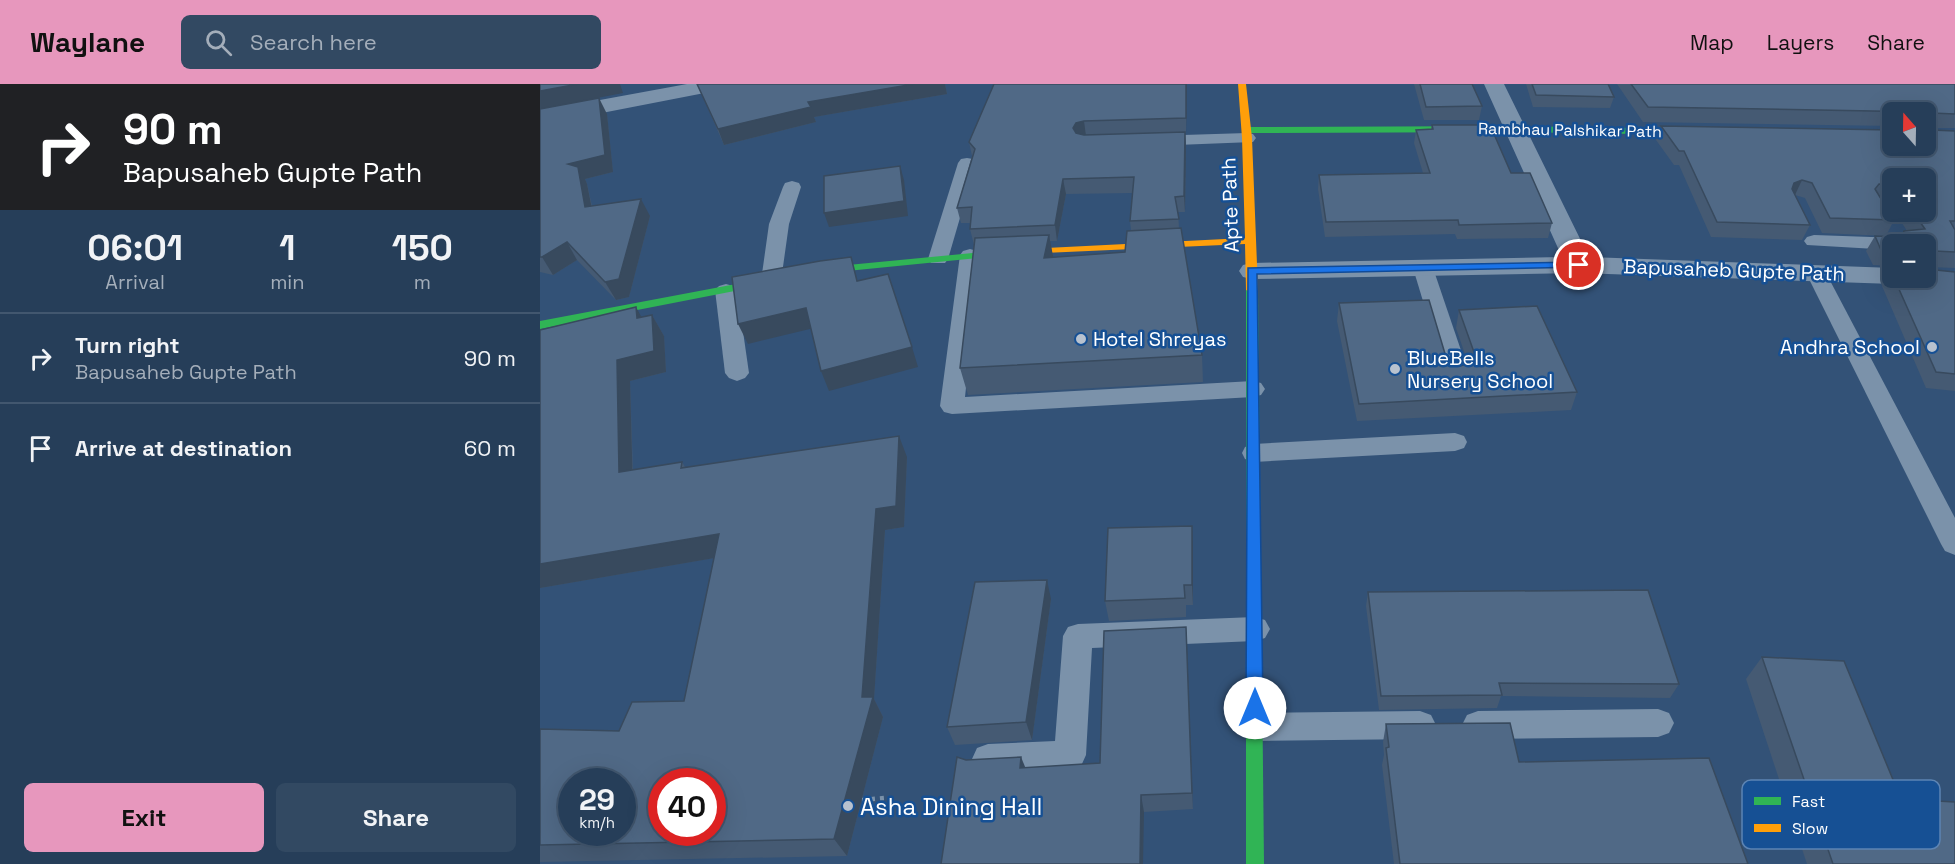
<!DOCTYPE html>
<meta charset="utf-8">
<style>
:root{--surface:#263e59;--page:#324962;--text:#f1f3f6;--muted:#a4aeba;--line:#42576f;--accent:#e797bd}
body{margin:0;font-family:"Space Grotesk",sans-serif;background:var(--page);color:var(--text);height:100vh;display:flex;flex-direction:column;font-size:22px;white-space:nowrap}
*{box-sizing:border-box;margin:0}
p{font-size:20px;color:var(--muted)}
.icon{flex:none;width:33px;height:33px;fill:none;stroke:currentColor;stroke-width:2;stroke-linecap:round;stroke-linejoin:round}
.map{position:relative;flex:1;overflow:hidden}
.panel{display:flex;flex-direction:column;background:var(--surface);width:540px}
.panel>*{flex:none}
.guide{background:#202124;color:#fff;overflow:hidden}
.needle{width:39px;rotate:340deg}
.buttons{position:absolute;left:1342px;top:18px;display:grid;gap:12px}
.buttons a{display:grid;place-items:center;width:54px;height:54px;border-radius:9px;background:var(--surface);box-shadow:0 6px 24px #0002,0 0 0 2px var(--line);font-size:30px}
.speed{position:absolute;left:18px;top:684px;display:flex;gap:12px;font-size:30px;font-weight:700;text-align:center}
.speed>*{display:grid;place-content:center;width:78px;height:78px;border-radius:50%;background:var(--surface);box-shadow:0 6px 24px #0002,0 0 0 2px var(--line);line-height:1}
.speed small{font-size:15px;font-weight:400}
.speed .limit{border:9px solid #d22;background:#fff;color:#111}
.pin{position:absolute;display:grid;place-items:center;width:51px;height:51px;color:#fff;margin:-26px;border:3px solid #fff;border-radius:50%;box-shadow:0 2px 6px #0007}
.me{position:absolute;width:66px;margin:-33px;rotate:0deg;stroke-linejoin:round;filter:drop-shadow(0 0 4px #0008)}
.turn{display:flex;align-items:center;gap:21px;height:126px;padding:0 24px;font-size:27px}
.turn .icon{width:78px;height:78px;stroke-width:2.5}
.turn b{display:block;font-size:42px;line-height:51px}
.eta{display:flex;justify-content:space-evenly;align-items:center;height:102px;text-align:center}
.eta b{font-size:36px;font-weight:700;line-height:42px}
.cta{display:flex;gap:12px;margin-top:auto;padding:12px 24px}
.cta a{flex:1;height:69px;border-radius:9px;background:var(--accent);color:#111;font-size:24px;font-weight:700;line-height:69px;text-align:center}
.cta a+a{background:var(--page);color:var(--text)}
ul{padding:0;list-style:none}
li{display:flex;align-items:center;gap:18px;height:90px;padding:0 24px;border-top:2px solid var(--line)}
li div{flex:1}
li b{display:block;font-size:22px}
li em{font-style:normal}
header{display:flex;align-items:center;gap:36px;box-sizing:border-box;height:84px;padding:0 30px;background:var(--accent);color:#111}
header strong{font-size:28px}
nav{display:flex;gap:33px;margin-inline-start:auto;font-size:21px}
.search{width:420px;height:54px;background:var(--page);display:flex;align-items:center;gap:15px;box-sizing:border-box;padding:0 21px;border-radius:9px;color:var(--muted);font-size:22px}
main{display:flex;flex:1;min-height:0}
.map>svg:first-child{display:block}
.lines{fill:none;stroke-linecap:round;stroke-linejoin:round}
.path{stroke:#7b92aa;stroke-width:4.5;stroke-dasharray:4 5;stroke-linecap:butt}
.lane{fill:#7b92aa;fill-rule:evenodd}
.street{fill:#7b92aa;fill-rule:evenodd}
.fast{fill:#30b455;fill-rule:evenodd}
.slow{fill:#ff9f0a;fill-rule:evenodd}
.wall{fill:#455a73;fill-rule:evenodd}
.shaded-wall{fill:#384a5e}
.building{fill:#506986;stroke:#384a5e;stroke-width:1.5;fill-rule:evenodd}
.route{fill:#1a73e8;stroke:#114b97;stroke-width:1.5}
.poi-dot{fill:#b8c2cf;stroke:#165094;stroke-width:2}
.labels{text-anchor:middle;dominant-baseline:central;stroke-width:5;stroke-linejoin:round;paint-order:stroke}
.far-street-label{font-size:16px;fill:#fff;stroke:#165094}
.street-label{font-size:20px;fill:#fff;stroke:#165094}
.poi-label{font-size:20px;fill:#fff;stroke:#165094;text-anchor:start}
.near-poi-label{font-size:24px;fill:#fff;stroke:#165094;text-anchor:start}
.key{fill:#165094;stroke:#5c84b4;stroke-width:1.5}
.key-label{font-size:16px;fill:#fff}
</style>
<header>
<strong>Waylane</strong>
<div class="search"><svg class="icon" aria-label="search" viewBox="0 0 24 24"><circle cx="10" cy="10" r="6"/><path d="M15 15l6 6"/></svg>Search here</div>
<nav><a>Map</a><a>Layers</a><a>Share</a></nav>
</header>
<main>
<section class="panel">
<div class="guide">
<div class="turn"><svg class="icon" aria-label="right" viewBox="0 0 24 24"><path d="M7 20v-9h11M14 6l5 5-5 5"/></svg><div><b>90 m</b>Bapusaheb Gupte Path</div></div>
</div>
<div class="eta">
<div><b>06:01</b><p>Arrival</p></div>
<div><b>1</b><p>min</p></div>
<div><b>150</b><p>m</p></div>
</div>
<ul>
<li><svg class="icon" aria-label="right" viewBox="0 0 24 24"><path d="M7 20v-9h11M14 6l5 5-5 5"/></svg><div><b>Turn right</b><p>Bapusaheb Gupte Path</p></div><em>90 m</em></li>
<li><svg class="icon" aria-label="arrive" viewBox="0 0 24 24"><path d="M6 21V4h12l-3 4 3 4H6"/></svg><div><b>Arrive at destination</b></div><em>60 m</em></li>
</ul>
<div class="cta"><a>Exit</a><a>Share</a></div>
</section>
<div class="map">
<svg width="1415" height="780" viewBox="0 0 1415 780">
<rect width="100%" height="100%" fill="#335277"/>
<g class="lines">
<path class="path" d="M322,716L344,714"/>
<g class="lane">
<path d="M707,49L713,50L716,54L713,58L611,62L605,61L602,57L605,53L611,52Z"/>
<path d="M427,74L433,75L436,79L408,175L405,179H391L388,175L418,79L421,75Z"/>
<path d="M252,97L259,99L261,103L249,140L241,197L238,201L231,203L224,201L221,197L229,140L243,103L245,99Z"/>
<path d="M1274,151L1360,154L1367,156L1370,160H1353V166L1267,161L1264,157L1267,153Z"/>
<path d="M430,165L437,167L440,171L425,313L713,297L721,299L725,305L721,311L713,313L412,330L404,328L400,322L420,171L423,167Z"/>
<path d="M883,178L890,180L893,184L929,290L925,295L917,298L909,295L905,290L873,184L876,180Z"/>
<path d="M1276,183L1283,185L1286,189L1415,434V471L1405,467L1401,460L1266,189L1269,185Z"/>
<path d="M186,200L193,202L197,206L209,289L205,294L197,297L189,294L185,289L175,206L179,202Z"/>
<path d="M915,349L924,352L927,358L924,364L915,367L714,378L705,375L702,369L705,363L714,360Z"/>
<path d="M715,533L725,536L730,545L725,554L715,557L552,564L546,671L541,682L530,686L448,690L437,686L432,675L437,664L448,660L515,657L523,552L528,543L538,540Z"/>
<path d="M1118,625L1129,629L1134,639L1129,649L1118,653L938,655L927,651L922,641L927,631L938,627Z"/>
<path d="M880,627L891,631L896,641L891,651L880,655L715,657L704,653L699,643L704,633L715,629Z"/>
</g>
<g class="street">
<path d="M147,0H190L187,4L180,6L0,41V27Z"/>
<path d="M944,0H964L1049,173L1353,184V194H1365L1362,198L1353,200L1039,189L712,195L703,193L699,187L703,181L712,179L1022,173Z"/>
</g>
<g class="fast">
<path d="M975,42L1165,45L1170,48L1165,51L975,48L707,49L702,46L707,43Z"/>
<path d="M464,166L468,167V171L287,189L0,245V237L287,183Z"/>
<path d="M712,203L718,206L724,780H706V206Z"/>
</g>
<path class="slow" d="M698,0H706L712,54L718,206L716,208L712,209L706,206L705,160L460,171V167L464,166L705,154L702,54Z"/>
</g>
<g class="wall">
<path d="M157,0H405L407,10L274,33L276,38L184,61Z"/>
<path d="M454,0H647L646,49H645L646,63L645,128H638L639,144L662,271L663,298L428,311L420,284L434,161L430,145V139H421L417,124L432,72L429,58ZM592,109L590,137L591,146L585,168L513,174L510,157H517L526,110Z"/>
<path d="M874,0H932L942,22L939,36H884Z"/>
<path d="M986,0H1068L1074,13L1070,24L993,23Z"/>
<path d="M1077,0H1415V44H1392V46L1415,47V184L1389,183L1388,185L1415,188V307L1386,304L1342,202L1350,186H1353V194H1386V160H1353V182L1333,181L1326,167L1335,152L1361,153L1364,147H1367L1355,128H1386L1353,94V125L1347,116L1341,115L1354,136L1346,152L1282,149L1265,114L1255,111L1270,141L1262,156L1171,153L1139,81H1134L1116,56L1121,42L1353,62L1386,28H1353V42L1103,38Z"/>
<path d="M0,25L67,30L73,88L45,95L47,100L52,122L110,132L89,213L76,216L37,176L13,191L0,188Z"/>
<path d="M892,41L971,89L1012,139L1008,154L917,155L915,150L785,153L778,105L779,91L883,89L874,59L876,46L891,45Z"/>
<path d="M799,219L906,273L912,279L920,282L928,279L916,244L919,226L1037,308L1031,326L817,337L797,237Z"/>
<path d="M112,231L124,252L126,288L90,297L93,386L142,378L145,383L367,373L364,443L345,446L334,615L343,633L307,772L0,778V645L79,647L144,617L174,474L0,504L102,233Z"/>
<path d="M653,462V521H646V533L569,537L565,517Z"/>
<path d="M828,508L1139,600L1130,614L961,612L957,624L839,626L826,522Z"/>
<path d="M511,515L492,656L415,661L407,643Z"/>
<path d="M646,543L647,562L653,725L604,728L485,684L560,679Z"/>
<path d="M1222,573L1361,715L1415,780H1267L1206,595Z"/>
<path d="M846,640L979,678L1208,780H854L842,681L844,671L843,658Z"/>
</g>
<g class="shaded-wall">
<path d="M38,0H80L83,9L0,25V7Z"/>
<path d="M374,0H405L407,10L274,33L276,38L184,61L178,45L268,18Z"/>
<path d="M646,0H647L646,49Z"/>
<path d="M59,14L67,30L73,88L45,95L47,100L55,140L45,123L28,80Z"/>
<path d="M544,37L546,52L538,54L533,44L536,39Z"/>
<path d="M645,48L646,63L645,128L644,112Z"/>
<path d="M360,82L364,96L368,132L289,143L284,129Z"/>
<path d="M523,95L526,110L517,157L515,141Z"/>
<path d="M1262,96L1255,111L1247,114L1254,99Z"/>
<path d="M101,115L110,132L89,213L76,216L65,198Z"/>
<path d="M509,151L514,177L504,174Z"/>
<path d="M27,158L37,176L13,191L2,173Z"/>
<path d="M96,223L108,245L97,234Z"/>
<path d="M266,224L274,244L208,260L198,240Z"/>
<path d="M112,231L124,252L126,288L90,297L93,409L79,388L77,276Z"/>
<path d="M372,263L378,283L289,307L281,287Z"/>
<path d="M359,352L367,373L364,443L345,446L334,615L343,633L307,772L294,755L322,613L336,425Z"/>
<path d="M652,442L653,462V521L652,501Z"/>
<path d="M179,450L192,471L0,504V480Z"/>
<path d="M507,496L511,515L492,656L486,638Z"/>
<path d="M646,543L647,562L653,725L652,709Z"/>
<path d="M481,673L488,690L480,684Z"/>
<path d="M601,711L604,728L603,780H600Z"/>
</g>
<g class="building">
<path d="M0,0H38L0,7Z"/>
<path d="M157,0H374L268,18L271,23L178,45Z"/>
<path d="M454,0H646V34L544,37L536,39L533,44L536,49L544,51L645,48L644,112L635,113L639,135L590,137L594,93L523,95L515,141L430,145L432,123L417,124L435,65L429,58Z"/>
<path d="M880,0H932L942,22L886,23Z"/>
<path d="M992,0H1068L1074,13L996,11Z"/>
<path d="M1091,0H1415V30L1392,29V46L1415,47V137H1410L1415,146V168L1395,167L1393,176L1386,177V160H1353V166H1341L1335,152L1362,153L1364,147L1385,145L1373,128H1386V94H1353V101L1339,100L1335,105L1354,136L1290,134L1272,99L1262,96L1254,99L1252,105L1270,141L1177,138L1144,67H1139L1121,42L1353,46V62H1386V28L1108,23Z"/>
<path d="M59,14L65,71L28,80L38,83L45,123L101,115L79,195L65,198L27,158L2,173H0V25Z"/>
<path d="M892,41H950L971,89H990L1012,139L919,141L918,136L786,138L779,91L890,89L876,46L893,45Z"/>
<path d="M360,82L364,117L284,129V92Z"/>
<path d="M641,144L662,271L420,284L435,154L509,151L504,174L585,168L587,147Z"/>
<path d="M311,173L317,197L348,190L372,263L281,287L266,224L198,240L192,193L280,177Z"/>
<path d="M1386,185L1415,188V290L1396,288L1354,194H1386Z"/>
<path d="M889,216L906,273L912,279L920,282L931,279L935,271L919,226L997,222L1037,308L819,320L799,219Z"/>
<path d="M96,223L97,234L112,231L114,267L77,276L79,388L142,378L141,384L359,352L356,422L336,425L322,613H333L294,755L0,761V645L79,647L92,618L144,617L179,450L0,480V246ZM32,698H82V748H32ZM122,698H172V748H122Z"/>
<path d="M652,442V501H644L645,514L565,517L568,444Z"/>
<path d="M507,496L486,638L407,643L435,498Z"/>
<path d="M1108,506L1139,600L959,599L962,611L841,612L828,508Z"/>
<path d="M646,543L652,709L601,711L600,780H401L417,673L426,676L481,673L480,684L560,679L564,547Z"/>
<path d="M1222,573L1304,577L1361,715L1415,718V780H1293Z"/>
<path d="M970,639L979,678L1169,674L1208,780H860L846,664L849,663L846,640Z"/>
</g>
<path class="route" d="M1039,178L1045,181L1043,183L717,190L723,624L721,629L715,631L709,629L706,624L708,184Z"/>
<g class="poi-dot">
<circle cx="541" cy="255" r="6"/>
<circle cx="1392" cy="263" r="6"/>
<circle cx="855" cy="285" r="6"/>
<circle cx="308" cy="722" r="6"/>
</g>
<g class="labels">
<g class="far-street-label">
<text transform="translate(1030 46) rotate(1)">Rambhau Palshikar Path</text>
</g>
<g class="street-label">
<text transform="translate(690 121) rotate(-92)">Apte Path</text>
<text transform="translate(1194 186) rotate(2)">Bapusaheb Gupte Path</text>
</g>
<g class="poi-label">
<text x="553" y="255">Hotel Shreyas</text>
<text x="1380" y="263" text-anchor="end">Andhra School</text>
<text x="867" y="274">BlueBells<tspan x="867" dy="23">Nursery School</tspan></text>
</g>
<g class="near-poi-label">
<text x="320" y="722">Asha Dining Hall</text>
</g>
</g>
<rect x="1202" y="696" width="198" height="69" rx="9" class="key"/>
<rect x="1214" y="713" width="27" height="8" fill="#30b455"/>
<rect x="1214" y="740" width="27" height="8" fill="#ff9f0a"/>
<g class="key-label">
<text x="1252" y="723">Fast</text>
<text x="1252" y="750">Slow</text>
</g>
</svg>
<div class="buttons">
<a><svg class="needle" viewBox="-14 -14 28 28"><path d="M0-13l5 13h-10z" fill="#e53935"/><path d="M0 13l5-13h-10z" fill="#a4aeba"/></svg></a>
<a>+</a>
<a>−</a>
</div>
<div class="speed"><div>29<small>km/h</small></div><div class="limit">40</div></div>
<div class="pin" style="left:1039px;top:181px;background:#d93025"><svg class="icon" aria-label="arrive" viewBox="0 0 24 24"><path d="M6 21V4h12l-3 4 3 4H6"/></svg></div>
<svg class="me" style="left:715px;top:624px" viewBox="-20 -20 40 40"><circle r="19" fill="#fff"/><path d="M0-13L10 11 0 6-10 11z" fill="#1a73e8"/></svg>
</div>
</main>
